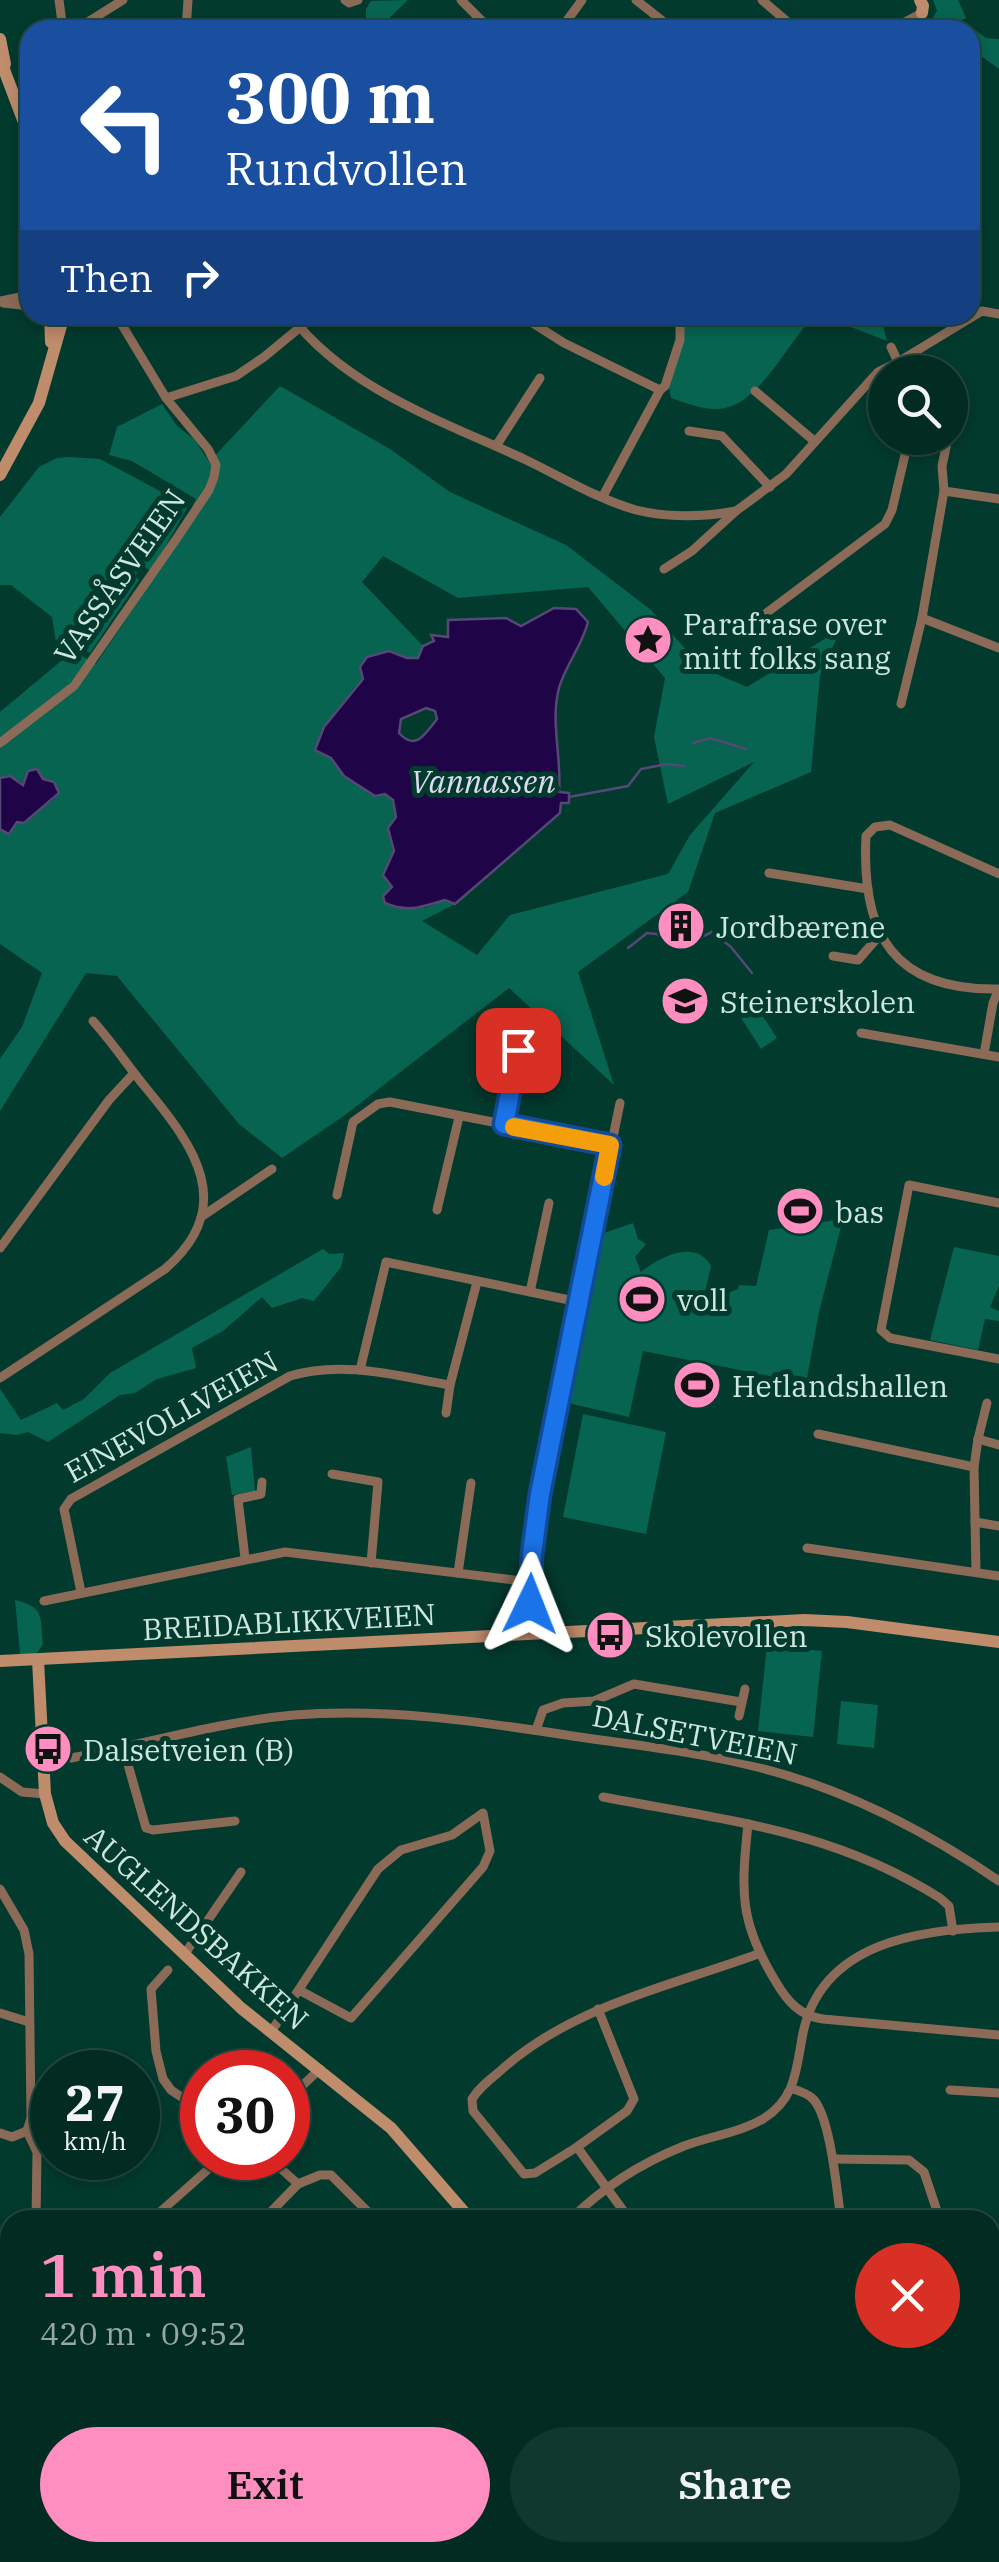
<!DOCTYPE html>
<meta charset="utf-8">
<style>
:root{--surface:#022c22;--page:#10382f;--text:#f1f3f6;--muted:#96a7a5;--line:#234840;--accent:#fd8ebf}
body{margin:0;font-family:"IBM Plex Serif",serif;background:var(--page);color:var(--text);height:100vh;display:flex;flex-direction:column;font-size:38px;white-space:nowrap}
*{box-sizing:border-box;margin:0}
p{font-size:32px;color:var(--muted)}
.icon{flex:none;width:55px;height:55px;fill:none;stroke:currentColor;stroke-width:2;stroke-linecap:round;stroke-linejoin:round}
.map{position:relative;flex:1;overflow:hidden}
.details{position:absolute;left:0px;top:2210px;width:1000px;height:352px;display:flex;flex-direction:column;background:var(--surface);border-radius:30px 30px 0 0;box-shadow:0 5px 15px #0003,0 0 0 2px var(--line)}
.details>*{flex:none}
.guide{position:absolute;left:20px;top:20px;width:960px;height:305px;border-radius:30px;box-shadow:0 5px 15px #0003,0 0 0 2px var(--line);background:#1a4fa0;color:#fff;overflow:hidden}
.buttons{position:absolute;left:868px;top:355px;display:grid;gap:20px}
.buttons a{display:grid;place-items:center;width:100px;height:100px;border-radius:50%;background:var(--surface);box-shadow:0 5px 15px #0003,0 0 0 2px var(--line);font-size:50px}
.speed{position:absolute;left:30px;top:2050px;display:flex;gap:20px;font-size:50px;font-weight:700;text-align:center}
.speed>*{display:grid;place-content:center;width:130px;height:130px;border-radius:50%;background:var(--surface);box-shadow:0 5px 15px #0003,0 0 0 2px var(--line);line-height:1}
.speed small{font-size:25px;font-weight:400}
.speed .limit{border:15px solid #d22;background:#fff;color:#111}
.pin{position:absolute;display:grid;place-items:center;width:85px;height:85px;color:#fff;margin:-42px;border-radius:20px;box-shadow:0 5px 15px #0006}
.me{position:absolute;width:110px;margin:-55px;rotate:2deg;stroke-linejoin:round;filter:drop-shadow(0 0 8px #0008)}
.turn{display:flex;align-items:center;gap:35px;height:210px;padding:0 40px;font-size:45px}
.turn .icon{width:130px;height:130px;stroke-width:2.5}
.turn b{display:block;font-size:70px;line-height:85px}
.then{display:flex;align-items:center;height:95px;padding:0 40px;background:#0003;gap:20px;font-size:38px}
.round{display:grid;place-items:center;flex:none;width:105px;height:105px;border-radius:52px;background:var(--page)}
.head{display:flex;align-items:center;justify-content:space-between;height:170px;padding:0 40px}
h1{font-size:60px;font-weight:600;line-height:75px;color:var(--accent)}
.button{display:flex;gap:20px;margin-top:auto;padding:20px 40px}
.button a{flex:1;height:115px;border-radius:60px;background:var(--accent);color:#111;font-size:40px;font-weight:600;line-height:115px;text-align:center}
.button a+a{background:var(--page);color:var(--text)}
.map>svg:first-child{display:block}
.green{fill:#076451;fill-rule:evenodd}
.water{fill:#1f0447;stroke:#544875;stroke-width:2.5;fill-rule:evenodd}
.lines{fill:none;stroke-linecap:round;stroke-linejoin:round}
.stream{stroke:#544875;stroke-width:2.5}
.street{stroke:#8b6b58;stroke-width:9}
.secondary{stroke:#bf8c6c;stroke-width:12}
.route-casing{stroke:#114b97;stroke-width:25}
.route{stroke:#1a73e8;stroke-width:18}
.slow{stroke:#f59e0b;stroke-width:18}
.labels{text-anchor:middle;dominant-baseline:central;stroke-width:10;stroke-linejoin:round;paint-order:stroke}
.street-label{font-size:30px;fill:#cee7df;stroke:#033a2e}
.poi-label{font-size:30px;fill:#cee7df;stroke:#033a2e;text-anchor:start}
.water-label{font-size:32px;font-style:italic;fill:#dedbf0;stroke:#033a2e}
</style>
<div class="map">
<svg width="999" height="2562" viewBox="0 0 999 2562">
<rect width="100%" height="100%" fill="#033a2e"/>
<g class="green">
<path d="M408,0L387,20L366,28V9L371,1Z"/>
<path d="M933,0H958L966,18L946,27L933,17L937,11Z"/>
<path d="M967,24L986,38L999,39V69L970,48V30H953Z"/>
<path d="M705,315H815C788,341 759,407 719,409C703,410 686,403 671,398L669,387L682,326Z"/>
<path d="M820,315H880L887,341Z"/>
<path d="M280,386L390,449L450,492L566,545L651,610L702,668L747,687L834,633L836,640L820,675L811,772L715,813L688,892L578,972L614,1085L509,988L345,1115L282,1158L239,1124L117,976L86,973L0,1111V1059L22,1027L42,973L0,944V829L9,834L17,822L55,799L10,776L0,778V712L73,651L96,664L195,517L192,507L196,499L132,461L109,455L117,427L162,404L177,426L195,440L209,462ZM383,556L458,598L588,587L665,678L654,737L668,804L754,762L690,835L668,874L510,915L477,955L422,921L455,904L445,900L425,908L384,875L394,851L388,828L396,817L393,800L385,794L375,796L344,776L331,758L352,690L389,651L407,658H418L423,646L362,582Z"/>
<path d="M69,457L100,459L188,506L152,571L142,566L135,576L139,580L90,653L72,642H56L52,617L11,585H0V517L39,467L57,458Z"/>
<path d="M756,1006L777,1038L761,1049L740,1016Z"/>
<path d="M843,1219L819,1312L807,1378L783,1373L780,1378L643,1351L629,1417L572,1404L568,1396L601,1234L633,1223L638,1239L646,1244L635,1257L641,1272C659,1257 696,1238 711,1266L705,1292L711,1310L720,1312L727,1303L728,1293L738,1289L739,1285L756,1286L769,1230Z"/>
<path d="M954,1247L999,1256V1286L990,1307L999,1311V1321L985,1319L978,1350L930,1340Z"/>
<path d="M323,1249L329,1254L344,1253L341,1267L314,1301L302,1298L272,1308L262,1297L223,1331L192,1348L196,1368L157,1379L135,1393L120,1395L48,1442L28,1432L17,1435L0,1433V1389L21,1420L57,1403L63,1410L84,1399L110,1373Z"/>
<path d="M583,1414L666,1432L646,1534L563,1517Z"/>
<path d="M251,1447L255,1491L232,1495L226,1457Z"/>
<path d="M15,1600C45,1607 40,1617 43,1644L36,1654H20Z"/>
<path d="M767,1645L822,1651L813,1737L758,1731Z"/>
<path d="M841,1701L878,1705L874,1748L837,1744Z"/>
<path d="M10,2241V2552L82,2553L87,2562H0V2250Z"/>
</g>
<g class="water">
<path d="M554,608L576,609L588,622C582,646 566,664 559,688C550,722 562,758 559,792L569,793V803H561L560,813L455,904L445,900C422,907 408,913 385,903L383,896L392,887L383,875L394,851L388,828L396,817L393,800L385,794L375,796L344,776L331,758L315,750L324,727L363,679L360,667L367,657L389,651L407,658H418L423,646L434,641L431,635L448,637V620L506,618L521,626ZM426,708L435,711L437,719C426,733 416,752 399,733L401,719Z"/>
<path d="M37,769L43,779L54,782L59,793L24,823L17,822L9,834L0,829V778L10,776L23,785L28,771Z"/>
</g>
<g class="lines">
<g class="stream">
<path d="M693,743L710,738L746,749"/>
<path d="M569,797L628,786L641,769L667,764L684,766"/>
<path d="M628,948L647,933L657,934L676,949L712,932L731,947L752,973"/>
</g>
<g class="street">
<path d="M59,0L63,30"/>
<path d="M345,0L349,3L358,0"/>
<path d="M461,0L491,30"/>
<path d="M636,0L674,30"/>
<path d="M762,0L797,30"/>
<path d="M75,30L123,0"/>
<path d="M186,30L188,0"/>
<path d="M560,30L582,0"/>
<path d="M890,30L922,13"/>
<path d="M0,301L30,295"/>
<path d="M3,303L30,306"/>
<path d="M290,315C346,389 442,421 524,459C560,476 597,499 636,510C668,518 703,517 736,511"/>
<path d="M520,315L564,343L660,390"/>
<path d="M910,372L898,362L982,311L999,314"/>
<path d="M755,391L813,440"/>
<path d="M166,398L236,376L264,357L315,315"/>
<path d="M950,427L957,400"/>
<path d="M689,431L722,436L770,487"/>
<path d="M948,438L942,466L944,491L999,499"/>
<path d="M496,446L540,378"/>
<path d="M603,496L660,390L665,386L680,340V315"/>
<path d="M664,569L692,551L736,511L786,474L878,372L898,362L891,347"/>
<path d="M922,618L999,648"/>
<path d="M741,632L885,524L892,510L909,438"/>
<path d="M901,704L922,618L944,491"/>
<path d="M0,743L74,686L177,538L209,490L214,477L216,465L208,449L166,398L116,315"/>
<path d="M769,873L868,889"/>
<path d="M833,956L858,960L879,936"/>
<path d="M861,1033L999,1057"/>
<path d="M485,1041L518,1051L503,1124"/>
<path d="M984,1054L993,1003L999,989C894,991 861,935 866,836L875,827L890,825L999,874"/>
<path d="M337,1195L353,1122L378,1104L390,1102L610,1145"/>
<path d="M999,1203L909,1185L881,1330L890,1338L999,1359"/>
<path d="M437,1210L459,1117"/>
<path d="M201,1217L272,1169"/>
<path d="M0,1248L109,1100L134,1073"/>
<path d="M530,1292L549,1203"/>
<path d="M360,1370L386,1262L579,1302"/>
<path d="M0,1378L165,1269C238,1206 194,1146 146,1088C128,1066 112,1042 93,1021"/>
<path d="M446,1413L450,1385"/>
<path d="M818,1434L974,1467L976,1572"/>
<path d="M978,1439L987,1403"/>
<path d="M974,1467L978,1439L999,1445"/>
<path d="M332,1474L378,1482L371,1563"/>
<path d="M975,1522L999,1526"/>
<path d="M807,1548L999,1576"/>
<path d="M245,1558L238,1499L261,1494L262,1482"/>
<path d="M458,1573L471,1483"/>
<path d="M81,1592L64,1509L71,1499L290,1376C343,1360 397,1376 450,1385L477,1282"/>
<path d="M44,1601L285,1552L530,1582"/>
<path d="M532,1632L530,1582L540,1494L620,1103"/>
<path d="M739,1716L745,1689"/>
<path d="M536,1730L543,1710L563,1703L594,1701L634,1684L741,1702"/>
<path d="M123,1747L146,1828L153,1830L235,1821"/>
<path d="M71,1758C146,1744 218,1722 294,1715C386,1708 476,1721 566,1735C631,1745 697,1751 761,1768C847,1790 926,1831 999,1881"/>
<path d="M0,1777L22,1792L45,1794"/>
<path d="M603,1797C727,1821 830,1829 940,1898L949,1906L953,1931"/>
<path d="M748,1824C741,1892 739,1922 776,1982C787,2001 800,2016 823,2019L999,2035"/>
<path d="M0,1889L24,1930L29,1954L31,2118L27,2131L37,2152L36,2220"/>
<path d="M184,1955L241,1872"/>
<path d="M168,1970L151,1989L156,2051L163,2079L171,2090L202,2111"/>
<path d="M598,2009L634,2099L627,2111L577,2147L630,2220"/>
<path d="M0,2013L29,2022"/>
<path d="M271,2032L378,1869L401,1850L452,1835L483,1813L490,1851L483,1867L351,2018L299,1990"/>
<path d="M793,2089C800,2091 809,2094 814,2100C831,2120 837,2193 841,2220"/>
<path d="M950,2090L999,2093"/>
<path d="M288,2099L320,2069"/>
<path d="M0,2133L12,2137L27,2131"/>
<path d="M577,2147L535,2173L524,2174L473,2111L472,2099C479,2088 489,2080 499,2072C571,2006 668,1987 758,1954"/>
<path d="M833,2159L909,2160L924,2172L940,2220"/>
<path d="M298,2184L320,2175H331L376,2220"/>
<path d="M151,2220L221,2158"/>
<path d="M263,2220L298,2184L269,2158"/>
<path d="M570,2220C603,2187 641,2163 684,2146C710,2136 739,2133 763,2119C797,2098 796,2068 803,2033C822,1942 920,1929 999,1927"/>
<path d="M990,2238L999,2237"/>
<path d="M990,2355L999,2344"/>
<path d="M990,2376L999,2382"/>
<path d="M309,2552L328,2562"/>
<path d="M386,2562L391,2552"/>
</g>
<g class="secondary">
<path d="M920,0L923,6L922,13"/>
<path d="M0,39L5,64"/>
<path d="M0,59L30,138"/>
<path d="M50,315L51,342"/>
<path d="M0,475L39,403L64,315"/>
<path d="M38,1660L45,1794L53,1823L65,1841L241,2008L391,2128L471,2220"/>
<path d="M0,1661L804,1620L847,1622L999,1642"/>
<path d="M695,2552L701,2562"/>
</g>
</g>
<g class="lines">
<g class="route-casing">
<path id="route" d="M518,1050L504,1124L610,1145L540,1494L532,1554L530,1604"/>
</g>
<use href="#route" class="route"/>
<path class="slow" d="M514,1127L610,1145L604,1177"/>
</g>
<defs>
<g id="sight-disc" transform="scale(2.5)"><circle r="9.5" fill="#fd8ebf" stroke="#033a2e"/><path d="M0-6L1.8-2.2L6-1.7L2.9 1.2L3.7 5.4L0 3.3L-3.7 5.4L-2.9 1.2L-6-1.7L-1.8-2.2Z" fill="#111"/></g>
<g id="building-disc" transform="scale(2.5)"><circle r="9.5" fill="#fd8ebf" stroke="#033a2e"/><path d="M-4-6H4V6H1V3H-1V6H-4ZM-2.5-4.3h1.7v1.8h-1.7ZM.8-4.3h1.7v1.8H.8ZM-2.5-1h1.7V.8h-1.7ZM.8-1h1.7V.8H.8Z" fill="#111"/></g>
<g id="school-disc" transform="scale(2.5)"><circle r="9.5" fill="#fd8ebf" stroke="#033a2e"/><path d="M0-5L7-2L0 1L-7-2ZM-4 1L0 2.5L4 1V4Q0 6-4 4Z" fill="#111"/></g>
<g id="stadium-disc" transform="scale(2.5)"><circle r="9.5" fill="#fd8ebf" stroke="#033a2e"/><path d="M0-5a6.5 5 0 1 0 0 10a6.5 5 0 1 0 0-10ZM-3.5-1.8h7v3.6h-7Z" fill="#111"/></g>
<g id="bus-disc" transform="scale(2.5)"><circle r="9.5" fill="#fd8ebf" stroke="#033a2e"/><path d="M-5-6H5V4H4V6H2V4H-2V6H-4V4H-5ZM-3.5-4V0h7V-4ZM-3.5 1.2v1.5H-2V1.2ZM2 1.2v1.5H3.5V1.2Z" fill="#111"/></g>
</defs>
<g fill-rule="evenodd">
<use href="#sight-disc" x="648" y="640"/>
<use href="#building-disc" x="681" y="926"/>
<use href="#school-disc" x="685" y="1001"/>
<use href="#stadium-disc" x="800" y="1211"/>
<use href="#stadium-disc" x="642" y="1299"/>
<use href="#stadium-disc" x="697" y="1385"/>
<use href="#bus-disc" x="610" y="1635"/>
<use href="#bus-disc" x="48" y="1749"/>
</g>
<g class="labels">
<g class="street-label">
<text transform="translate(119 576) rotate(-55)">VASSÅSVEIEN</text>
<text transform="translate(171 1416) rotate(-29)">EINEVOLLVEIEN</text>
<text transform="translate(289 1621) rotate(-3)">BREIDABLIKKVEIEN</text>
<text transform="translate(695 1734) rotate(11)">DALSETVEIEN</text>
<text transform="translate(197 1927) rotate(42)">AUGLENDSBAKKEN</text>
</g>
<g class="poi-label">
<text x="683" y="623">Parafrase over<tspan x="683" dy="34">mitt folks sang</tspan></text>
<text x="716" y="926">Jordbærene</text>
<text x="720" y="1001">Steinerskolen</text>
<text x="835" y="1211">bas</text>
<text x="677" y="1299">voll</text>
<text x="732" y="1385">Hetlandshallen</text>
<text x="645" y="1635">Skolevollen</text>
<text x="83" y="1749">Dalsetveien (B)</text>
</g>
<g class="water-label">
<text x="483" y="781">Vannassen</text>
</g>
</g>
</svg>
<div class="buttons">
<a><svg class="icon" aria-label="search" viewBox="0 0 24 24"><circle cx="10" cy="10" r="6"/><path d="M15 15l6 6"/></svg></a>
</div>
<div class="speed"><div>27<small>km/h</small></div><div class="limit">30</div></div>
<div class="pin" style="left:518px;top:1050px;background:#d93025"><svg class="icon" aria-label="arrive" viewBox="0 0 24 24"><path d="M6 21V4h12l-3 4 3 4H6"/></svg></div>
<svg class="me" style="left:530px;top:1604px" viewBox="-20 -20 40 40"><path d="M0-17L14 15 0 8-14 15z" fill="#1a73e8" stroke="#fff" stroke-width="4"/></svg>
<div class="guide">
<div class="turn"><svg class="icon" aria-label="left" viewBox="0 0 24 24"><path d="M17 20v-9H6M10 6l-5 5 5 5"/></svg><div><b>300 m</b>Rundvollen</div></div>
<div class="then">Then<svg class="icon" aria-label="right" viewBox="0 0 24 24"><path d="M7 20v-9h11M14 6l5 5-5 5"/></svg></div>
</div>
<section class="details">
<div class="head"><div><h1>1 min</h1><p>420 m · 09:52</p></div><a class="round" style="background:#d93025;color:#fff"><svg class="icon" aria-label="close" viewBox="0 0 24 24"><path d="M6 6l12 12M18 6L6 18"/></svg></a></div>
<div class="button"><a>Exit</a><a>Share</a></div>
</section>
</div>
